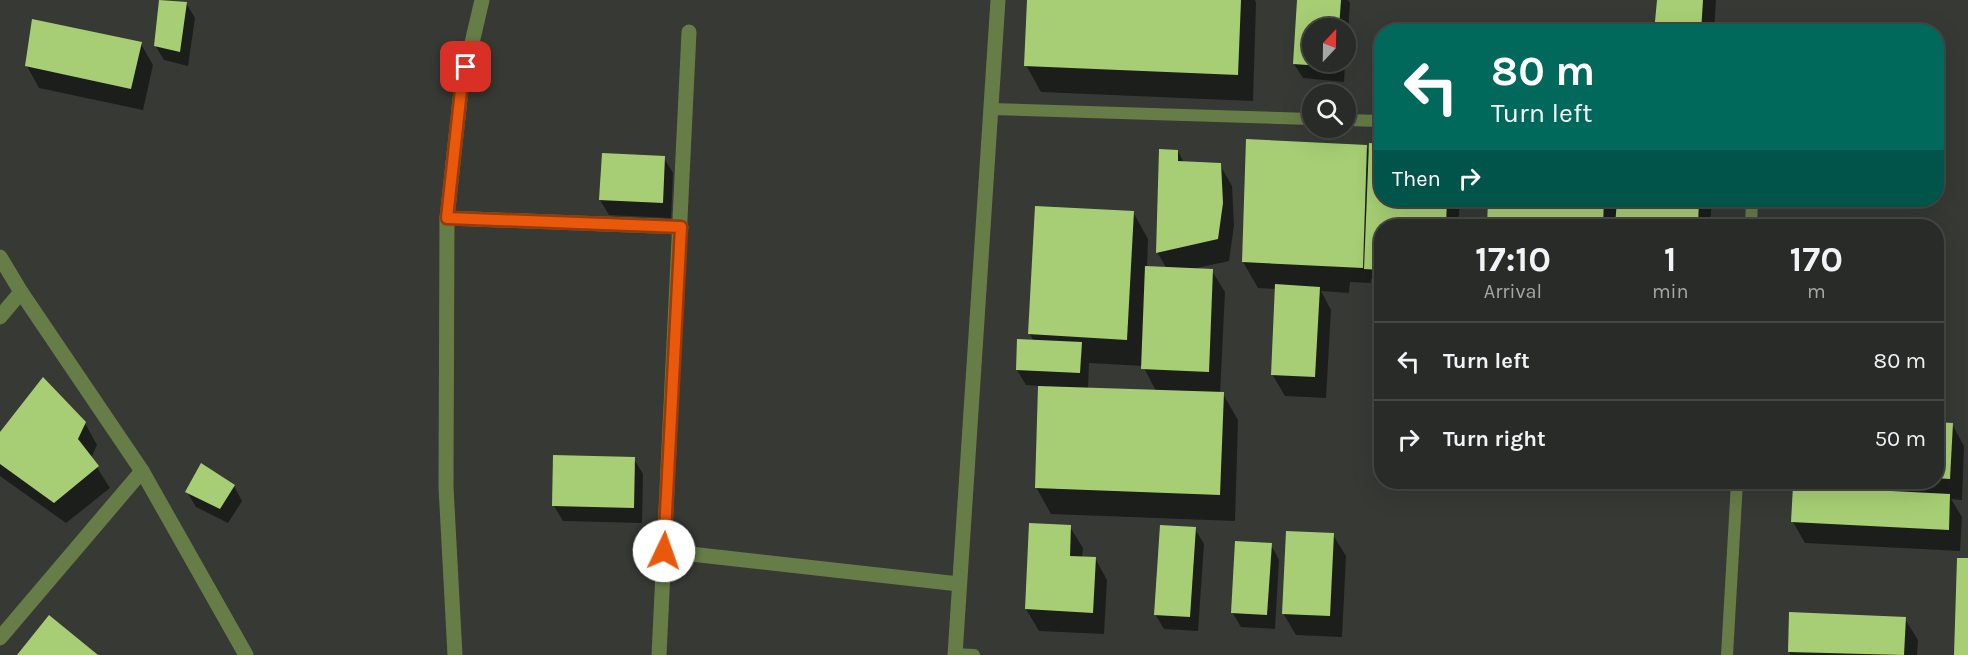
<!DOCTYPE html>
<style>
:root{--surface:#282b27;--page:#343733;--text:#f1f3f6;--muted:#a5a7a7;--line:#444744}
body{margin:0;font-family:Karla,sans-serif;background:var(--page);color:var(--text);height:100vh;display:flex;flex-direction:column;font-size:22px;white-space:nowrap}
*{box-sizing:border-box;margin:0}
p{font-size:20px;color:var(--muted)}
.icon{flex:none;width:33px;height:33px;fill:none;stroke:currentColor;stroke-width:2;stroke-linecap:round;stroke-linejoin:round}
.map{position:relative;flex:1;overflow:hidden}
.sheet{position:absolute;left:1374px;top:219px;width:570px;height:270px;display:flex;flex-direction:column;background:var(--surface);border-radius:24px;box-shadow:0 6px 24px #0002,0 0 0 2px var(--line)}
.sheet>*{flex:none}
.guide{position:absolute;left:1374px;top:24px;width:570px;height:183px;border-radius:24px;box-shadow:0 6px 24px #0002,0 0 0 2px var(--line);background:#00695c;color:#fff;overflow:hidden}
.needle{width:39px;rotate:22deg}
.fabs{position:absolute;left:1302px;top:18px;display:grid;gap:12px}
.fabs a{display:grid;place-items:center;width:54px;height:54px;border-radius:50%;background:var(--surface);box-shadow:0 6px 24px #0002,0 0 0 2px var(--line);font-size:30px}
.pin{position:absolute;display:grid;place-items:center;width:51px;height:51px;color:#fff;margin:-26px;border-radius:12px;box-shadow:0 3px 9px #0006}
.me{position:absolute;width:66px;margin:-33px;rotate:3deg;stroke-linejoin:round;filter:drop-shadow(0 0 4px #0008)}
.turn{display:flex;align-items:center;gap:21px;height:126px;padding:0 18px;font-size:27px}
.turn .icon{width:78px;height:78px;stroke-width:2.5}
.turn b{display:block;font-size:42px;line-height:51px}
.then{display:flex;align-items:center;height:57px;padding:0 18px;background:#0003;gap:12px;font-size:22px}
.eta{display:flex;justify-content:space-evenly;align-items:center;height:102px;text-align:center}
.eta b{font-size:36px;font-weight:700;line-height:42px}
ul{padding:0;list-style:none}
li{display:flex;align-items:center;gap:18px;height:78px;padding:0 18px;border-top:2px solid var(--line)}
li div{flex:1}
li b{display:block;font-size:22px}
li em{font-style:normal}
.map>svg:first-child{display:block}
.shadow{fill:#0007;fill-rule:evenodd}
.building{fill:#a7ce74}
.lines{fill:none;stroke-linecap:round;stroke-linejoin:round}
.service{stroke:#667d47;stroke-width:12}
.minor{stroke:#667d47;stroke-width:15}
.tertiary{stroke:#667d47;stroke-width:15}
.route-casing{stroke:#983908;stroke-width:15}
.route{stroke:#ea580c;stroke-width:10}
</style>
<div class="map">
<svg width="1968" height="655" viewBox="0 0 1968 655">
<rect width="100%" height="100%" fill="#363934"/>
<g class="shadow">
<path d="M1028,0H1255L1256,3L1253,101L1041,92L1026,65Z"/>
<path d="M1299,0H1348L1350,3L1346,60V28H1312V62H1345L1344,82L1303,78L1294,64Z"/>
<path d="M1658,0H1716L1714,32H1656Z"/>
<path d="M186,3L195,18L188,66L164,60L155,45Z"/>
<path d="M141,44L153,65L143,110L39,88L27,66Z"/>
<path d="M1366,146L1370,153L1382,200H1460L1458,226H1382V290H1378L1371,278V283L1350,282L1349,293L1321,291L1331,310L1326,398L1285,396L1272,374L1277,289L1258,288L1243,262Z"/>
<path d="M1178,151L1184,163L1220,165L1232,186L1234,225L1229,261L1192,269L1212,271L1225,292L1220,394H1223L1238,420L1235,521L1051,514L1036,487L1039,386L1026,385L1017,370L1019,341L1034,342L1030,334L1133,212L1148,239L1147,268L1167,269L1157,252ZM1089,363L1143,366L1156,391L1088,389Z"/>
<path d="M664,158L673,173L671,218L609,215L600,200Z"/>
<path d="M1489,200H1612L1618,209V200H1712L1710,226H1488Z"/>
<path d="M85,423L97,445L91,458L110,488L66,523L0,476V434Z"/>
<path d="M1936,424H1952L1964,446L1962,500L1951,499L1962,517L1960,551L1805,543L1793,522L1803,488L1799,482H1936Z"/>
<path d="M634,459L643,474L642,523L563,521L554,506Z"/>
<path d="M234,486L242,501L228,523L196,507L187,492Z"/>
<path d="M1070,527L1083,548L1082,558H1095L1107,580L1104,634L1039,631L1026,609Z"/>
<path d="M1195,529L1204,544L1198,631L1164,629L1155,614Z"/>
<path d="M1333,535L1346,556L1342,637L1296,635L1283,613Z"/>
<path d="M1271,545L1279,560L1275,629L1241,627L1232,612Z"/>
<path d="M1905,619L1918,640L1917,655H1791L1789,652Z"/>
</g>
<g class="building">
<path d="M159,0L187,2L180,52L154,46Z"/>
<path d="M1027,0H1241L1238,75L1024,66Z"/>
<path d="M1297,0H1341L1339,28H1312V62H1336V67L1293,64Z"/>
<path d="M1657,0H1703L1701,32H1654Z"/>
<path d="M32,19L142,42L131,89L25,66Z"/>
<path d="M1246,139L1367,145L1363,268L1242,262Z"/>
<path d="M1369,143L1382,144V200H1447L1446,226H1382V270L1364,269Z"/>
<path d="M1159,149L1178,150V161L1221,163L1223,203L1218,239L1156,253Z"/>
<path d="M602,153L665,156L663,203L599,200Z"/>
<path d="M1488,200H1604L1603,226H1487Z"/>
<path d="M1617,200H1699L1698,226H1615Z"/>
<path d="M1035,206L1134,211L1127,340L1028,334Z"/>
<path d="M1145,266L1213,269L1209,372L1141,369Z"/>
<path d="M1275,284L1320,287L1315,377L1271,375Z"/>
<path d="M1017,339L1082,342L1080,373L1016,370Z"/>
<path d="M43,377L86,422L78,439L99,466L54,503L0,464V432Z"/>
<path d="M1038,386L1224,392L1220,495L1035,488Z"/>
<path d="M1936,422L1953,423L1950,479L1936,478Z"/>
<path d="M553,455L635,457L634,508L552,506Z"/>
<path d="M201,463L235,485L220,509L185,492Z"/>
<path d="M1793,486L1950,494L1949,530L1791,522Z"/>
<path d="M1029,523L1071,525L1070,556L1096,557L1093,613L1025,609Z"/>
<path d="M1160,525L1196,527L1190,617L1154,615Z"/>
<path d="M1286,531L1334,533L1330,616L1282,614Z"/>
<path d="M1235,541L1272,543L1267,615L1231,613Z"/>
<path d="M1957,558H1968V655H1954Z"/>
<path d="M1789,612L1906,617L1904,655L1788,652Z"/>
<path d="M49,615L98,655H17Z"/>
</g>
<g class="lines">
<g class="service">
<path d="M991,109L1312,119"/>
<path d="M1346,120L1382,121"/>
<path d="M1751,226L1752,200"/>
<path d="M955,654L974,655"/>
<path d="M1727,655L1737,482"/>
</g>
<g class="minor">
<path d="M447,218L681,227"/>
<path d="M0,257L21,292L142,471L246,655"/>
<path d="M0,317L21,292"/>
<path d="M664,551L959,584"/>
<path d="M0,638L142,471"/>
<path d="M455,655L446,487L447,218L461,90L482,0"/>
<path d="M659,655L689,32"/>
</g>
<path class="tertiary" d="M955,655L998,0"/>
</g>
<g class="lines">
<g class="route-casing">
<path id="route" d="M466,67L461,90L447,218L681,227L664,551"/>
</g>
<use href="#route" class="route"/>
</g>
</svg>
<div class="fabs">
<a><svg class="needle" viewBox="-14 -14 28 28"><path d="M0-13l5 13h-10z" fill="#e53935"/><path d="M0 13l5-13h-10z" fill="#a5a7a7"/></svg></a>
<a><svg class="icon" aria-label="search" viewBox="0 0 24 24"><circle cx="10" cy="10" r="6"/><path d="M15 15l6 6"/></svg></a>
</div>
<div class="pin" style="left:466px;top:67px;background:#d93025"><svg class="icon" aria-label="arrive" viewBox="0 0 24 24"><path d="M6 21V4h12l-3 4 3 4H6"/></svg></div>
<svg class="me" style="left:664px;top:551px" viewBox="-20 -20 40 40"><circle r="19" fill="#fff"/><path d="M0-13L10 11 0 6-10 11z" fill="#ea580c"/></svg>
<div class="guide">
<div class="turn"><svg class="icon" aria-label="left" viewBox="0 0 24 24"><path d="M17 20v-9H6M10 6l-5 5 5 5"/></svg><div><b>80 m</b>Turn left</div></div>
<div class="then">Then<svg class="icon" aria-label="right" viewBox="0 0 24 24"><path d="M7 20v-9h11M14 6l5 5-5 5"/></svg></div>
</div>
<section class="sheet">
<div class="eta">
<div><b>17:10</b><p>Arrival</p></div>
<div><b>1</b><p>min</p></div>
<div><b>170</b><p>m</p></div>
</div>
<ul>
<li><svg class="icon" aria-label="left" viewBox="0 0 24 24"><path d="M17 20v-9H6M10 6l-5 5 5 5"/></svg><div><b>Turn left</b></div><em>80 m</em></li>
<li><svg class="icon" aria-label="right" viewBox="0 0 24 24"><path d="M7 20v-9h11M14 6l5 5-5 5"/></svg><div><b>Turn right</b></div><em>50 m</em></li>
</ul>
</section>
</div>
